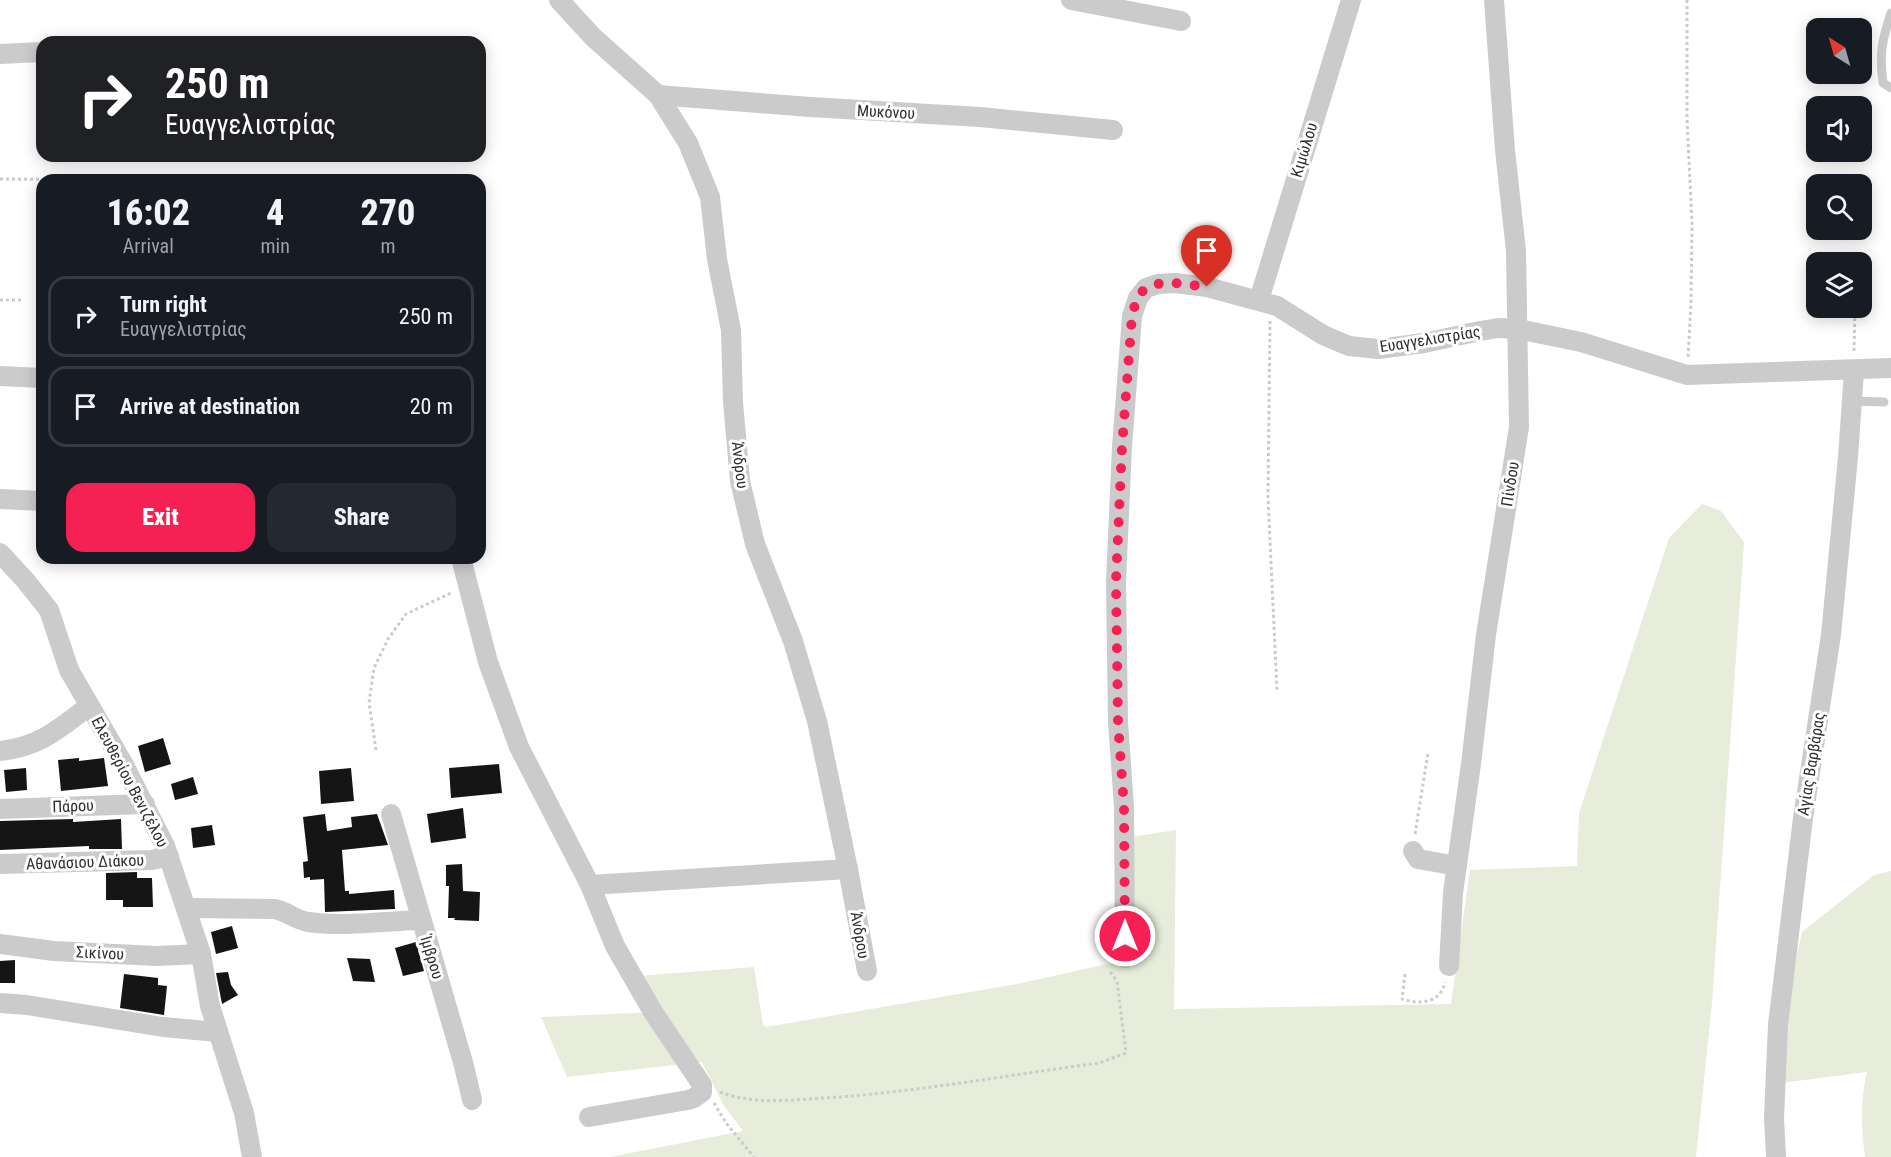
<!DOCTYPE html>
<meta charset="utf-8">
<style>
:root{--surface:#171b24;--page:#242831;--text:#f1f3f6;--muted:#9ea1a6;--line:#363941;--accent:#f52053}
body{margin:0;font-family:"Roboto Condensed",sans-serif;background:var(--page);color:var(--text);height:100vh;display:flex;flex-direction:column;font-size:22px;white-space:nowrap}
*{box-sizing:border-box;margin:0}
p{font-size:20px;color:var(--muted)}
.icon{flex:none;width:33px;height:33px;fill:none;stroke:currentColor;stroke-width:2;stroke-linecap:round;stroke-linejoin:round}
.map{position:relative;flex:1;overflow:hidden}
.panel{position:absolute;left:36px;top:174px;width:450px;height:390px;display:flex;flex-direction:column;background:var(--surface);border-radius:18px;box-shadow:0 3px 15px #0003}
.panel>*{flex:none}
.banner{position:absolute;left:36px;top:36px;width:450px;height:126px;border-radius:18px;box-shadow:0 3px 15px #0003;background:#202124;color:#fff;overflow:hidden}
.needle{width:39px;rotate:323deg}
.buttons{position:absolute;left:1806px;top:18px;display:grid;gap:12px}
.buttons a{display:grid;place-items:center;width:66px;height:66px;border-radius:12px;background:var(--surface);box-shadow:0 3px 15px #0003;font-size:30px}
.pin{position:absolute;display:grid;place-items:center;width:51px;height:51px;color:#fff;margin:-62px -26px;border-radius:50% 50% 50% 0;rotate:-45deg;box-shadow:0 0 6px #0007}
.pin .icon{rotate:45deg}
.me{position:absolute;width:66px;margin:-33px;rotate:0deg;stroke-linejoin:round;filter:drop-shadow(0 0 4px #0008)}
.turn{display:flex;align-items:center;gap:21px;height:126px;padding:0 30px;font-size:27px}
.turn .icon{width:78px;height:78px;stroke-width:2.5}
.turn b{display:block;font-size:42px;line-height:51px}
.eta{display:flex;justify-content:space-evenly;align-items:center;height:102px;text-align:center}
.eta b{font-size:36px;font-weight:800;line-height:42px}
.button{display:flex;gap:12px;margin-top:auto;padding:12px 30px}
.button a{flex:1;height:69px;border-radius:18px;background:var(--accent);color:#fff;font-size:24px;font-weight:800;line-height:69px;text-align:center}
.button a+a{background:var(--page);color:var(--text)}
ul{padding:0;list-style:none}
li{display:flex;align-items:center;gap:18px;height:81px;margin:0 12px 9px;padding:0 18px;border:3px solid var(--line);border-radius:18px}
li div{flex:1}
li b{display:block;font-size:22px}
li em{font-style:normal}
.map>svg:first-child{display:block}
.green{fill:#e7edda}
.building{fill:#151515}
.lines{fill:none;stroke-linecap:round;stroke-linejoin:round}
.path{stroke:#cbcbcb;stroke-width:3;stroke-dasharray:3 3;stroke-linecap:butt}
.service{stroke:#cbcbcb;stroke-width:9}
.minor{stroke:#cbcbcb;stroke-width:20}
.route{stroke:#f52053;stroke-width:10;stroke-dasharray:0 18}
.labels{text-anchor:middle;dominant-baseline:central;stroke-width:6;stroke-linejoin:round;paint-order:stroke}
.street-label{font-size:16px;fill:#2e2e2e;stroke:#fff}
</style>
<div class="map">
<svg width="1891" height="1157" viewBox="0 0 1891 1157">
<rect width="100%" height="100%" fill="#fff"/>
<g class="green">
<path d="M1702,504L1721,511L1744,542L1712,1003L1696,1157H610L743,1131L724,1106L702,1062L567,1077L541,1017L659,1012L637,976L754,967L763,1025L766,1027L1017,984L1107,964L1129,962L1131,837L1176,830L1174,1009L1451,1004L1470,870L1577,866L1579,813L1669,538Z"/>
<path d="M1891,871V1157H1865C1861,1126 1860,1102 1867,1072L1781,1083L1790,984L1802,932L1874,875Z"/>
</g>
<g class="building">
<path d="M163,738L171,764L145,772L138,746Z"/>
<path d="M79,758V761L104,758L108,786L61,791L58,760Z"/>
<path d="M499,764L502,793L451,798L449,768Z"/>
<path d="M26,768L27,790L6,792L4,770Z"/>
<path d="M351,768L354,801L321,804L319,771Z"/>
<path d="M193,777L198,794L175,800L171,784Z"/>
<path d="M463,808L466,838L431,843L427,814Z"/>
<path d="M325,814L327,831L352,827L351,817L377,814L388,845L342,850L345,891H349V894L394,890L395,909L325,912L324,879L310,880V877L304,878L303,862L308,861L303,817Z"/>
<path d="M73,819V822L121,819L122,849H89V846L0,850V821Z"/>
<path d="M212,825L215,845L193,848L191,828Z"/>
<path d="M462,864L463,891L480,892L479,921L454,920L455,918H448L449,886H446V865Z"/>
<path d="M137,872V878H152L153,907H123V900H106V873Z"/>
<path d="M232,926L238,948L216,954L211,932Z"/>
<path d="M416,942L424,971L403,976L395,948Z"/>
<path d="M347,958L370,959L375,982L353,981Z"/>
<path d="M15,960V983H0V961Z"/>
<path d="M228,972L231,985L238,995L222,1004L216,973Z"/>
<path d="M124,974L158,978V985L167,986L164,1015L120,1008Z"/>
</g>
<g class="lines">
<g class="path">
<path d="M1687,0V119L1692,223L1691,303L1688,358"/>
<path d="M0,179L101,180"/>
<path d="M1857,262V254"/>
<path d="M0,300H23"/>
<path d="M1270,321L1268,498L1277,690"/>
<path d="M1854,351L1855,308"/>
<path d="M376,750L369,703L374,668L388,639L406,614L451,593"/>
<path d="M1415,834L1428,753"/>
<path d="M1405,974L1402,999C1420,1005 1441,1003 1445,982"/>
<path d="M720,1092C753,1105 791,1100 825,1098C917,1092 1008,1075 1099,1063L1126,1053L1117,981L1111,973L1112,969"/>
<path d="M714,1103L726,1123L754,1157"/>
</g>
<g class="service">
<path d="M1891,13C1882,41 1879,53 1883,83L1891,88"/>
<path d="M1851,401L1884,402"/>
</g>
<g class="minor">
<path d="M559,0L593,37L658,95L688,143L710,197L717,259L731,330L733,402L740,481L755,544L793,641L817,721L848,869L867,971"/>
<path d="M1071,0L1181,21"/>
<path d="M0,54L42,52"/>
<path d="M658,95L810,107L980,117L1113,130"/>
<path d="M1259,300L1351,0"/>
<path d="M0,376L42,378"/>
<path d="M0,499L42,501"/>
<path d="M0,553L25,580L49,610L69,670L124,765L165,846L201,954L210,1006L244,1113L252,1157"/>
<path d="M461,558L488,662L519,747L590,885L615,946L653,1012L702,1085V1092L694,1098L688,1100L589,1117"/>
<path d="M0,751C39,747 59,729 89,706"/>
<path d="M0,809L145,804"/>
<path d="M391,814L464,1066L472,1100"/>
<path d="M1413,851L1418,859L1457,866"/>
<path d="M0,864L152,860L169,856"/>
<path d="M590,885L848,869"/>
<path d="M186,908L274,909C287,911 295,920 308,922C345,927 384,921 420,920"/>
<path d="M0,944L54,951L156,956L201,954"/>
<path d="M1125,958L1124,807L1118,722L1116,581L1122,447L1132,316L1138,298L1146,288L1158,284L1175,283L1207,287L1277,306L1323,335L1349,346L1378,349L1424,343L1480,331L1498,328L1518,329L1581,342L1687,375L1891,368"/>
<path d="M1449,966L1453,893L1471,764L1486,635L1519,427L1516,251L1505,150L1494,0"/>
<path d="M0,1003L27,1005L163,1027L218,1032"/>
<path d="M1776,1157L1774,1118L1778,1025L1803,818L1831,635L1848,457L1854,371"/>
</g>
</g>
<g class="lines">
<path class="route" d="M1125,936L1124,807L1118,722L1116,581L1122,447L1132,316C1134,310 1135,302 1138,297C1151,275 1186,285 1207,287"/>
</g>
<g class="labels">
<g class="street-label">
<text transform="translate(886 112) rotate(3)">Μυκόνου</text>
<text transform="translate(1304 150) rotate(-73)">Κιμώλου</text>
<text transform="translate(1430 339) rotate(-9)">Ευαγγελιστρίας</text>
<text transform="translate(740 465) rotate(83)">Άνδρου</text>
<text transform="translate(1510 484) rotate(-81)">Πίνδου</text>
<text transform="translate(1811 764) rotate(-81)">Αγίας Βαρβάρας</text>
<text transform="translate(130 782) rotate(62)">Ελευθερίου Βενιζέλου</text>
<text transform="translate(73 806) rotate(-2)">Πάρου</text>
<text transform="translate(85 862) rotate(-2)">Αθανάσιου Διάκου</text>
<text transform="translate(860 935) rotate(80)">Άνδρου</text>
<text transform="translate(100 953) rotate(3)">Σικίνου</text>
<text transform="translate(432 957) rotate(73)">Ίμβρου</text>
</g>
</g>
</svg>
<div class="buttons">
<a><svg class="needle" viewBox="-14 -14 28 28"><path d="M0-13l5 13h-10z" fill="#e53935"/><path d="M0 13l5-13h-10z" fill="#9ea1a6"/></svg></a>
<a><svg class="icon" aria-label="sound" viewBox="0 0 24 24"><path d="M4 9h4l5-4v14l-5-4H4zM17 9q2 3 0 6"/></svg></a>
<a><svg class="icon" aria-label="search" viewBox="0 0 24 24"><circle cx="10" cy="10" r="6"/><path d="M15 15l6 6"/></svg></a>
<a><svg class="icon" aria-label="layers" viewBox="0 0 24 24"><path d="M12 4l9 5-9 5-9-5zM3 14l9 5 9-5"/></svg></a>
</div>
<div class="pin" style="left:1207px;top:287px;background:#d93025"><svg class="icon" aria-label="arrive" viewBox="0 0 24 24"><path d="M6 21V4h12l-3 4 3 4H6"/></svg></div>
<svg class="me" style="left:1125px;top:936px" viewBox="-20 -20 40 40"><circle r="17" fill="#f52053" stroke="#fff" stroke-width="3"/><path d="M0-11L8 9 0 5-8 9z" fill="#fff"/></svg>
<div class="banner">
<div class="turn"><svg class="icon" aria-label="right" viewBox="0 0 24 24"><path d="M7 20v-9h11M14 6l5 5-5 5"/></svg><div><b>250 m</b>Ευαγγελιστρίας</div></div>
</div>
<section class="panel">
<div class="eta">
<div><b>16:02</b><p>Arrival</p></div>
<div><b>4</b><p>min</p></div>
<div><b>270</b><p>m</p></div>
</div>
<ul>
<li><svg class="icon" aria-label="right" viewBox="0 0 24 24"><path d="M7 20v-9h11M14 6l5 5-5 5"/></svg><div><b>Turn right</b><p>Ευαγγελιστρίας</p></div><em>250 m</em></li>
<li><svg class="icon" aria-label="arrive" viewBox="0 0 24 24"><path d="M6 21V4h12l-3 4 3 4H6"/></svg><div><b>Arrive at destination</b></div><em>20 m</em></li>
</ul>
<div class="button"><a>Exit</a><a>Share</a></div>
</section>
</div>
